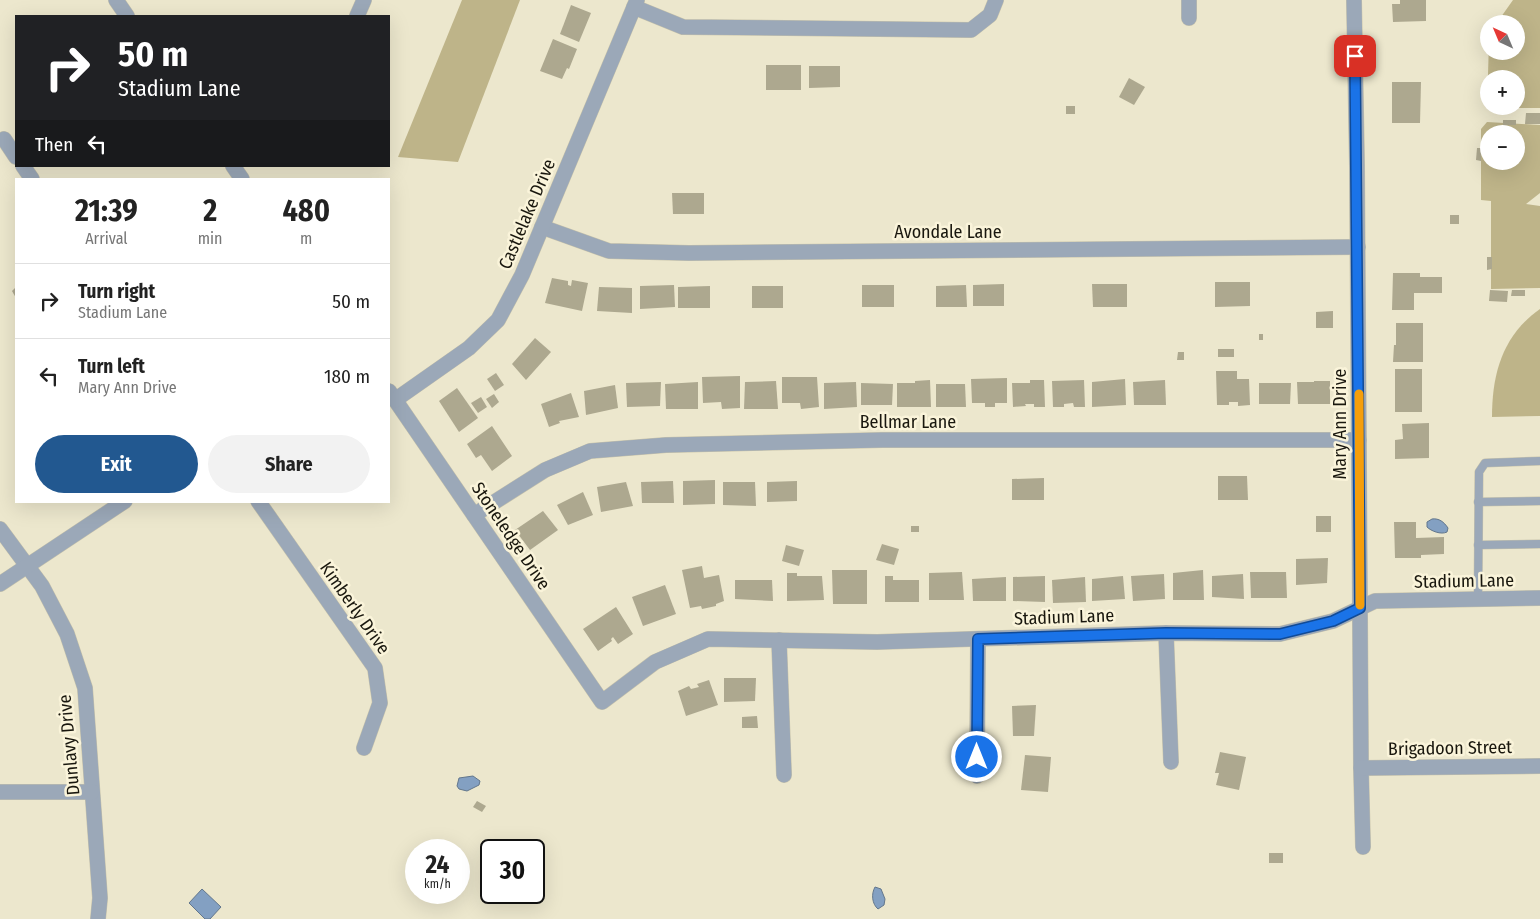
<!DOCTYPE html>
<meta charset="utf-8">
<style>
:root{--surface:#fff;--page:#f2f2f2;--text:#222;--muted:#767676;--line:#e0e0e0;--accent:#225890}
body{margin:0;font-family:"Fira Sans Condensed",sans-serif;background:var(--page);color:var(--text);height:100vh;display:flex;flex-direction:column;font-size:19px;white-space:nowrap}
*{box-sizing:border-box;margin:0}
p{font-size:16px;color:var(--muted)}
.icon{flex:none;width:28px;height:28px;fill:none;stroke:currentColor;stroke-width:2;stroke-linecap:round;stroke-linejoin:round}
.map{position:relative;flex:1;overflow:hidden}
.details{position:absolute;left:15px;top:178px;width:375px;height:325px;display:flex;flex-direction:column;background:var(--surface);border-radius:0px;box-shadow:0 5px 20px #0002}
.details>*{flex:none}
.banner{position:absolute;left:15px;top:15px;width:375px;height:152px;border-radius:0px;box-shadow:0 5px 20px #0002;background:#202124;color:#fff;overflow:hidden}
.needle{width:32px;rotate:316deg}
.controls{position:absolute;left:1480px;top:15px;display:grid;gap:10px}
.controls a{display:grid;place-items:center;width:45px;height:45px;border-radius:50%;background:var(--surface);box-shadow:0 5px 20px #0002;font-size:25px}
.speed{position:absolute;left:405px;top:839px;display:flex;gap:10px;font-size:25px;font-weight:700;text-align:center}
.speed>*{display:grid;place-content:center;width:65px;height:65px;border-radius:50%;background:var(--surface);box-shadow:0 5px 20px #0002;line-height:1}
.speed small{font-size:12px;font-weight:400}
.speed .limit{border:2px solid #111;border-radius:8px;background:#fff;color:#111}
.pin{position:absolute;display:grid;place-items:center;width:42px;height:42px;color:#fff;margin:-21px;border-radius:10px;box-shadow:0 2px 8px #0006}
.me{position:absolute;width:55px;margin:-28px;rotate:0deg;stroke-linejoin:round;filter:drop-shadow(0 0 4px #0008)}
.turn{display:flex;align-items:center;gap:18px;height:105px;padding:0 20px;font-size:22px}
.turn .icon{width:65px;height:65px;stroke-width:2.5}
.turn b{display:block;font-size:35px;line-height:42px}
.then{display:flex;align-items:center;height:48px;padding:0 20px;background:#0003;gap:10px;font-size:19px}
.eta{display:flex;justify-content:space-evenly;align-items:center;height:85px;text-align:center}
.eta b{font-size:30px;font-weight:700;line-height:35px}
.button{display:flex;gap:10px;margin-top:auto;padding:10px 20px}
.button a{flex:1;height:58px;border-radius:30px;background:var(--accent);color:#fff;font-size:20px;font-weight:700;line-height:58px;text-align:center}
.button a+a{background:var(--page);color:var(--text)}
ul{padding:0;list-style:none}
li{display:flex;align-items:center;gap:15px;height:75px;padding:0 20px;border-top:1px solid var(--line)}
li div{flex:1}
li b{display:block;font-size:19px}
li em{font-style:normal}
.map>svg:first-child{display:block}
.green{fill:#beb489;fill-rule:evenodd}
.water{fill:#83a0c2;stroke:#63778c}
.building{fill:#ada88f}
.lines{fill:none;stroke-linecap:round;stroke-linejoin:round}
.lane-casing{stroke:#c6c2ab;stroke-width:9}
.street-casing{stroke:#c6c2ab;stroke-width:16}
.lane{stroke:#9ba8b8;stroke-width:8}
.street{stroke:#9ba8b8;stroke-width:15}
.route-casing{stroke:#114b97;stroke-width:12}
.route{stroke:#1a73e8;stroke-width:9}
.slow{stroke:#f59e0b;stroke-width:9}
.labels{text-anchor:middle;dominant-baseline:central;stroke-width:5;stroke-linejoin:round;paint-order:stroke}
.street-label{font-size:18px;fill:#19170e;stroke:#faf4da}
</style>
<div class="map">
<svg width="1540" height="919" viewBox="0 0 1540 919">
<rect width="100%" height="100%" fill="#ece7cd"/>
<g class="green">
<path d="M462,0H520L458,162L398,157Z"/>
<path d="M1513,0H1540V108H1487L1489,41V51H1516V24H1496ZM1489,79H1516V106H1489Z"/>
<path d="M1487,122L1540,125V193L1526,204L1540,206V288L1491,289V201L1481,200V129ZM1489,134H1516V161H1489Z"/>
<path d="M1540,309V416L1492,417C1492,373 1503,335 1540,309Z"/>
</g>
<g class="water">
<path d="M1432,519C1439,518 1444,522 1448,528L1447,532C1441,535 1431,531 1427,527V522Z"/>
<path d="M473,776L480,781L479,785L467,791L459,789L457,786L459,778Z"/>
<path d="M435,844L438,845L443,850H418L421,847Z"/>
<path d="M875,887L881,889L885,899L884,905L878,909C872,904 871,894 875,887Z"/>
<path d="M202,889L221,907L210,919H205L189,903Z"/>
</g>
<g class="building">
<path d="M1400,0H1426V21L1393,22L1392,4H1400Z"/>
<path d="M571,5L591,13L579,42L560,34Z"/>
<path d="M553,39L577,49L569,69L567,68L562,79L540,71Z"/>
<rect x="766" y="65" width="35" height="25"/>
<path d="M809,66H840V87L809,88Z"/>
<path d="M1129,78L1145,87L1134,105L1119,97Z"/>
<path d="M1392,82H1421L1420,123H1392Z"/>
<rect x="1066" y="106" width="9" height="8"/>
<path d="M1526,113H1540V124H1525Z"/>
<rect x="1503" y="120" width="13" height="5"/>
<path d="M1477,148H1481V161L1476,160Z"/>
<path d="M672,193H704V214H673Z"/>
<rect x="1450" y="215" width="9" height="9"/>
<path d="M1487,257H1492V269L1487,270Z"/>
<path d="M1393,273H1420V277H1442V293H1414V310H1392Z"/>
<path d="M552,278L568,281V285L571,286L572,280L588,283L582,311L545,303Z"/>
<path d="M1215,282H1250V306L1215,307Z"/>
<path d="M1004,284V306H973V285Z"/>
<path d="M1092,284H1127V307H1093Z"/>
<path d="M674,285L675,307L640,309V286Z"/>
<rect x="862" y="285" width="32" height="22"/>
<path d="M966,285L967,307H936V286Z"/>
<path d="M710,286V308H678V287Z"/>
<rect x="752" y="286" width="31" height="22"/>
<path d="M16,287V298L12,291Z"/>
<path d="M599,287L632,288V313L597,311Z"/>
<path d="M1490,290L1508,291L1507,302L1489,301Z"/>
<path d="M1512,290H1525V296H1511Z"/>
<path d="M1333,311V328H1316V312Z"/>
<path d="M1396,323H1423V362H1393L1394,345H1396Z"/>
<rect x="1259" y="334" width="4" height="6"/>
<path d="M535,338L551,352L526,380L512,364Z"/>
<rect x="1218" y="349" width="16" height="8"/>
<path d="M1178,352H1184V360H1177Z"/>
<rect x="1395" y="369" width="27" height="43"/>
<path d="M1216,371H1237V379H1249L1250,405L1238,406V402H1229V405H1217Z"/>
<path d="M496,373L504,385L495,391L487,379Z"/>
<path d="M740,376V408L722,409L721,402L703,403L702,377Z"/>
<path d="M782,377H817L819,407L801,409L800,403H782Z"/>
<path d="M1007,378V403H995V407H985V403H972L971,379Z"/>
<path d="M1125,379L1126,405L1092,407V382Z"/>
<path d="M930,380L931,407H897V383H915V381Z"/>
<path d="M1030,380H1044L1045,407H1034V404H1025L1026,406L1013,407L1012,383H1030Z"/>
<path d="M1084,380L1085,407H1074L1073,403L1064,404V407H1053L1052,381Z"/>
<path d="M1165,380L1166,405H1134L1133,382Z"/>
<path d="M776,381L778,409H744L745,382Z"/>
<path d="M1314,381H1330V404H1298L1297,382H1314Z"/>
<path d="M661,382L660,406L627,407L626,383Z"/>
<path d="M698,382V409H666L665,384Z"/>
<path d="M856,382L857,407L824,409V383Z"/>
<path d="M861,383L893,384L892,405H861Z"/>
<path d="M1259,383H1291L1290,404H1259Z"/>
<path d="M936,384H965L966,407H936Z"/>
<path d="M615,385L618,408L586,415L584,391Z"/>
<path d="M457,388L478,418L459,432L439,401Z"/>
<path d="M571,393L579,417L559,421L560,423L549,427L541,404Z"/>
<path d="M494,394L499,402L492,408L486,399Z"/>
<path d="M481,397L487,407L478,413L471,403Z"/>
<path d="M1429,423V458L1395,459V440L1403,439L1402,424Z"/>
<path d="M492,426L512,456L492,471L481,455L476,458L467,444Z"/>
<path d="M1218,476H1247L1248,500H1218Z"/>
<path d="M1044,478V500H1012V479Z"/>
<path d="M715,480V504L683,505V481Z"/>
<path d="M673,481L674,503H642L641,482Z"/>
<path d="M797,481V501L767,502V482Z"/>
<path d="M626,482L633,506L601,512L597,487Z"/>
<path d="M723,482H755L756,506L723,505Z"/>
<path d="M583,492L593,515L568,525L557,505Z"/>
<path d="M543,511L558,530L530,550L515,530Z"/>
<rect x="1316" y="516" width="15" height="16"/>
<path d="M1394,522H1416V538L1444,537V554L1421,555V558H1395Z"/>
<rect x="911" y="526" width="8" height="6"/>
<path d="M882,544L899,549L894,565L876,560Z"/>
<path d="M786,545L804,550L799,566L782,561Z"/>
<path d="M1328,558L1327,583L1296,585V559Z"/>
<path d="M702,566L704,578L719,575L724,601L716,604V606L702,609L701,606L690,608L682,570Z"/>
<path d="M832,570H867V604H833Z"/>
<path d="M1203,570L1204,600H1173V573Z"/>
<path d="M962,572L964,600H929V573Z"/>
<path d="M1250,572H1286L1287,598H1251Z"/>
<path d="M787,573H797V576H822L824,600L787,601Z"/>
<path d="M1164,574L1165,599L1133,601L1131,576Z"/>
<path d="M1243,574L1244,599L1212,597V576Z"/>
<path d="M885,576H893V580H919V602H885Z"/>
<path d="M1045,576V602L1013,601V577Z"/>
<path d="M1123,576L1125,599L1092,601V579Z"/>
<path d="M1006,577V601H973L972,579Z"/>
<path d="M1085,577L1086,602L1053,603L1052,580Z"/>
<path d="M735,580H772L773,601L735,599Z"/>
<path d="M665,585L676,614L643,626L632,597Z"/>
<path d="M616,607L633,634L618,644L613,637L611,639L612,641L598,651L583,629Z"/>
<path d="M724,678H756L755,701L724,702Z"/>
<path d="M709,680L718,705L686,716L678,691L689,686L691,689L699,687L697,684Z"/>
<path d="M1036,705L1034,736H1013L1012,706Z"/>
<path d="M757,716L758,728H742V717Z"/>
<path d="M1220,752L1246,757L1239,790L1216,785L1219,773H1215Z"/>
<path d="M1025,755L1051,757L1048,792L1021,790Z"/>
<path d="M477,801L486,806L482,812L473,807Z"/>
<rect x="1269" y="853" width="14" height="10"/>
</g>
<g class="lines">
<g class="lane-casing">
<g id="lane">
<path d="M1478,502L1540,501"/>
<path d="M1478,545L1540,544"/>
<path d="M1478,599L1479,472L1485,463L1540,461"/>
</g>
</g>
<g class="street-casing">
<g id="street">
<path d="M116,0L127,16"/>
<path d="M1354,0L1357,166L1361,768L1363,847"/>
<path d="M634,7L683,27L971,30L990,15L996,0"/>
<path d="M357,16L364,0"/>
<path d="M1189,18V0"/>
<path d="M4,139L16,157"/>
<path d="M23,166L32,179"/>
<path d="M233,166L242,179"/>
<path d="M542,227L609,251L689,253L1358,247"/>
<path d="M389,391L602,702L655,662L708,639L877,642L1166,633L1280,634L1333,621L1375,601L1540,598"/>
<path d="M395,400L469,348L498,320L522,275L637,0"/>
<path d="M258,501L375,668L380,703L364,748"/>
<path d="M474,515L545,470L590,451L666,445L882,440H1359"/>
<path d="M0,529L42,586L67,634L85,688L100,898L98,919"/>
<path d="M0,584L125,501"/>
<path d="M1166,633L1171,762"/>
<path d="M779,640L784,775"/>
<path d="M1361,768L1540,766"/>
<path d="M977,776L978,639"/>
<path d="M0,792H92"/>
</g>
</g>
<use href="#lane" class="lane"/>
<use href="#street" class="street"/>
</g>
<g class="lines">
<g class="route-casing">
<path id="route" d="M977,757L978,639L1166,633L1280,634L1333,621L1360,608L1355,56"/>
</g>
<use href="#route" class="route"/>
<path class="slow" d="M1359,394L1360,605"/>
</g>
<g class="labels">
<g class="street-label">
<text transform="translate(527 214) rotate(-67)">Castlelake Drive</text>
<text x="948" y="232">Avondale Lane</text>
<text x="908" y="422">Bellmar Lane</text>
<text transform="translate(1340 424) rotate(-90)">Mary Ann Drive</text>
<text transform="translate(511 536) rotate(56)">Stoneledge Drive</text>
<text transform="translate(1464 581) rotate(-1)">Stadium Lane</text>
<text transform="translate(355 608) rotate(55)">Kimberly Drive</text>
<text transform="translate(1064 617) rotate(-2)">Stadium Lane</text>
<text transform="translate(69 745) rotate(-95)">Dunlavy Drive</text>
<text transform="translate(1450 748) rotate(-1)">Brigadoon Street</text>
</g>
</g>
</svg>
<div class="controls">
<a><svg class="needle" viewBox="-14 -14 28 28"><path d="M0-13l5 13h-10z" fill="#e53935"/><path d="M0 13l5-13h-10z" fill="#767676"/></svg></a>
<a>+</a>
<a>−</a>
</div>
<div class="speed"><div>24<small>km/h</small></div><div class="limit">30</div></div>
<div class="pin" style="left:1355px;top:56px;background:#d93025"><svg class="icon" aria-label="arrive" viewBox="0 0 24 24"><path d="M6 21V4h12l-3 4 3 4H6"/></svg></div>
<svg class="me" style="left:977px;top:757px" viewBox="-20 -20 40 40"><circle r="17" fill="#1a73e8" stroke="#fff" stroke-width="3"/><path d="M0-11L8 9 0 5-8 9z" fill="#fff"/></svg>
<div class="banner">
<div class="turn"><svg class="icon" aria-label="right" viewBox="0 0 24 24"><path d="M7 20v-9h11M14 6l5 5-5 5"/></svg><div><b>50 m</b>Stadium Lane</div></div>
<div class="then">Then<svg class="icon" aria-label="left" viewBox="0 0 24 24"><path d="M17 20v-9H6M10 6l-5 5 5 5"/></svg></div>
</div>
<section class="details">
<div class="eta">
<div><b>21:39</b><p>Arrival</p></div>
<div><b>2</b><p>min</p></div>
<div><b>480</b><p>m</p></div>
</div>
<ul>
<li><svg class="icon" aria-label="right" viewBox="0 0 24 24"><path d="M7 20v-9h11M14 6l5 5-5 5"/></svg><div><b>Turn right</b><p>Stadium Lane</p></div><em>50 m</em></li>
<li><svg class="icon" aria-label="left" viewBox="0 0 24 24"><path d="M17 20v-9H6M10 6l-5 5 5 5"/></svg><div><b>Turn left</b><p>Mary Ann Drive</p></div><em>180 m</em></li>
</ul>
<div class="button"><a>Exit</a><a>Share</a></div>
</section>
</div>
